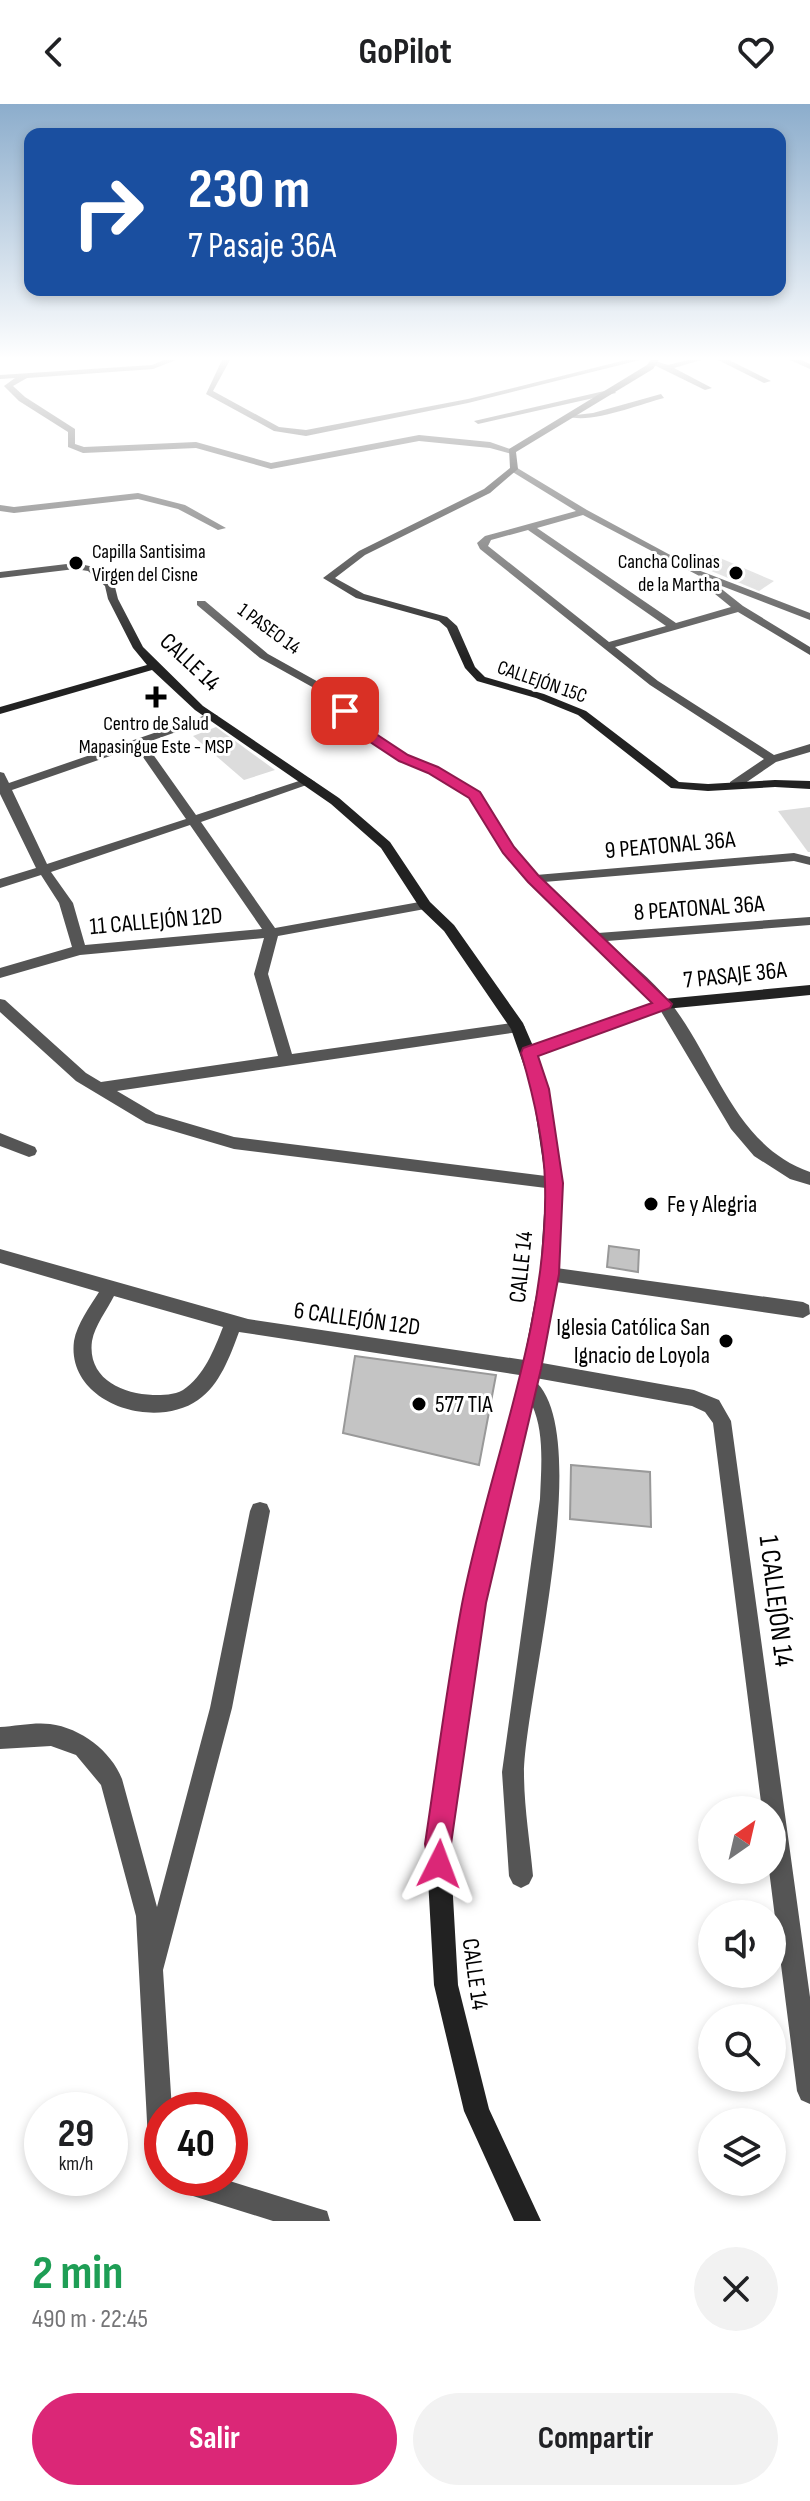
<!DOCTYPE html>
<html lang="es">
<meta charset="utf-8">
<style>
:root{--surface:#fff;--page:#f2f2f2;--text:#202124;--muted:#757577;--accent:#db2777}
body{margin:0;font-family:"Sofia Sans Condensed",sans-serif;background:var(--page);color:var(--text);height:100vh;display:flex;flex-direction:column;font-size:30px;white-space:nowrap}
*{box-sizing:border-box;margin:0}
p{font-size:26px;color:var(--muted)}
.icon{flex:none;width:44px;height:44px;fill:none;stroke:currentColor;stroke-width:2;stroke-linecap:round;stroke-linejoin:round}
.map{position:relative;height:2117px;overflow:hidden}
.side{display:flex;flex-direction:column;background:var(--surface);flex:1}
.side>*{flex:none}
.hud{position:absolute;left:24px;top:24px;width:762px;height:168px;border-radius:16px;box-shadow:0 4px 12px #0003;background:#1a4fa0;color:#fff;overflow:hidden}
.needle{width:52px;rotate:34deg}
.tools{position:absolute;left:698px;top:1692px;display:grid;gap:16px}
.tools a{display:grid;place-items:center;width:88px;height:88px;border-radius:50%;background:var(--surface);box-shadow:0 4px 12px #0003;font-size:40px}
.speed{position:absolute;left:24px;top:1988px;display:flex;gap:16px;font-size:40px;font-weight:700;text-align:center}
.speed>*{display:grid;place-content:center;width:104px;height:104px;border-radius:50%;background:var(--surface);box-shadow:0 4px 12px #0003;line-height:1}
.speed small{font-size:20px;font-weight:400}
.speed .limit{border:12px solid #d22;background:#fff;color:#111}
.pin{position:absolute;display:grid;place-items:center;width:68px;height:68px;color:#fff;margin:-34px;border-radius:16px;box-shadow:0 4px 12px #0006}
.me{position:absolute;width:88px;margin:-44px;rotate:3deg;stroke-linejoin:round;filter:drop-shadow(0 0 6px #0008)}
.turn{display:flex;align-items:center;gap:28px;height:168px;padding:0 32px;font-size:36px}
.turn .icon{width:104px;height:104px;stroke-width:2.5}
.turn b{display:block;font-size:56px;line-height:68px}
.round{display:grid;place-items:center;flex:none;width:84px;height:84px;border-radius:42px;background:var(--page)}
.summary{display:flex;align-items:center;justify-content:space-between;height:136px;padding:0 32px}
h1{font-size:48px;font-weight:700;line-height:60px;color:#1e9e55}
.primary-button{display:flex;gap:16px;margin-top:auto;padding:16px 32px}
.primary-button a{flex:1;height:92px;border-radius:48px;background:var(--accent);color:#fff;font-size:32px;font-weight:700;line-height:92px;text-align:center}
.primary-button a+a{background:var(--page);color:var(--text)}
header{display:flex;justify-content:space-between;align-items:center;height:104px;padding:0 32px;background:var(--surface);font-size:36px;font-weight:700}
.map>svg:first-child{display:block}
.green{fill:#dcdcdc}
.building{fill:#c4c4c4;stroke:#999;stroke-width:2}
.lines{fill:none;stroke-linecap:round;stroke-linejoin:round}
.street{fill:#555;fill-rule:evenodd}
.secondary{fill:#222;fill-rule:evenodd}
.route{fill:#db2777;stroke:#8e194d;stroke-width:2}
.poi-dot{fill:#000;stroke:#fff;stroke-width:3}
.labels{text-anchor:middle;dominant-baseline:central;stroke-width:6;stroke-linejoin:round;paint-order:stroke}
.far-poi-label{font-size:20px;fill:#000;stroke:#fff;text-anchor:start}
.far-street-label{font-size:20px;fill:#000;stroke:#fff}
.street-label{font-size:24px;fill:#000;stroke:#fff}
.poi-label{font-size:24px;fill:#000;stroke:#fff;text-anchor:start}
.near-street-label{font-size:28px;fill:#000;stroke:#fff}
</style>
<header><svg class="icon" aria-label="back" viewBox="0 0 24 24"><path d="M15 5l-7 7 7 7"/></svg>GoPilot<svg class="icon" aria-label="heart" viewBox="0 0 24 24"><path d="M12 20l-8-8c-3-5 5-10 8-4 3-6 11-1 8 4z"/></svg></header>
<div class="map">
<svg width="810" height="2117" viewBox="0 0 810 2117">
<rect width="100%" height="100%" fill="#fff"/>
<g class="green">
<path d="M713,451L774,477L759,487L697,461Z"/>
<path d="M216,623L275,666L244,676L193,632Z"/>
<path d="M810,703V748H808L778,707Z"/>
</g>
<g class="building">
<path d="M609,1142L639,1146L638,1168L607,1163Z"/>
<path d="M355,1252L496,1271L479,1361L343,1329Z"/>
<path d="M571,1361L650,1368L651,1423L570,1415Z"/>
</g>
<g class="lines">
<g class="street">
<path d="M164,256H176L153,265L27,274L13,282L25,293L75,325V340L84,343L196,338L271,359L419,331L490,338L516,347L512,350L490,344L419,337L271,365L196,344L83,349L68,343V328L19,297L4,282L15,274L0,275V271L152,261Z"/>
<path d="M222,256H230L213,287L279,323L306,326L468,295L626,256H640L468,299L306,332L274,327L206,290Z"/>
<path d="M652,256L668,261L688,256H701L674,264L712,284L705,286L652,260Z"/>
<path d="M718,256H729L771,277L764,279Z"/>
<path d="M790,256H801L810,260V265Z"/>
<path d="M613,285L616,289L478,320L474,317Z"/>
<path d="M661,290L664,294C640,300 589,321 567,312L593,309Z"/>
<path d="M514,362L587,406L698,466L810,509V516L714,479L743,502L810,543V551L738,508L615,543L658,577L774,651L810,640V648L776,658L738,684H730V678L764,655L650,581L480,445L477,439L485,432L576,407L511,367V363ZM583,411L707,476L703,479L704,481L731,503L676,519L537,424ZM528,426L666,522L609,538L488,442L491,436Z"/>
<path d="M138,389L185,401L226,424L218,426L178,405L138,395L14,409L0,407V401L14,403Z"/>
<path d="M197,497H205L268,550L331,585L366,625L407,651L437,663L479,688L513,744L536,771L794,749L810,753V761L794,757L544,778L598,829L810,813V821L607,837C627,857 652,875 669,897C716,955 733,1041 810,1068V1081L790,1075L754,1052L731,1025L659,904L528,778L503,749L470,693L429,669L399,657L358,629L323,589L260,554L197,501Z"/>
<path d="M212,609L218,612L216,614L145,639L196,711L305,675L309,674L315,678L201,718L275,824L425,797L432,801L425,805L278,832L268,870L292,950L518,918L525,923L518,928L117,987L156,1010L234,1033L554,1073L560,1074L562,1079L560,1084L554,1085L234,1045L146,1019L76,977L0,908V895L5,896L86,969L101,978L278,952L254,870L264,834L80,851L0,874V864L72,843L59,799L41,771L0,784V775L36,764L0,690V668L4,669L9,679ZM136,643L186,715L47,760L12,686ZM190,721L262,825L85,841L73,799L51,768Z"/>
<path d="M0,1029L35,1043L37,1047L35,1051L29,1053L0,1042Z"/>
<path d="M0,1145L248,1215L531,1257L694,1286L719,1296L731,1317L810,1893V2000L801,1996L797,1987L769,1766H772V1706H762L713,1319L705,1308L692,1302L530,1273C599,1318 525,1592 524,1669C524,1703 530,1738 533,1772L529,1780L521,1784L513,1780L509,1772L502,1668L540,1395C541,1365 545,1329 532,1301C528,1293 521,1288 518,1280L521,1274L526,1272L239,1228C230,1252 220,1281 198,1296C154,1327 66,1299 74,1237C77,1220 90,1202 99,1188L0,1159ZM114,1192L223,1223C214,1246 204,1272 183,1286C174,1291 163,1291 153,1291C121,1290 87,1274 92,1237C95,1221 107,1206 114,1192Z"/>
<path d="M549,1163L803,1198L809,1201L810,1210L803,1214L549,1177L543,1175L540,1170L543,1165Z"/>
<path d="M260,1398L267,1400L270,1407L232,1604L163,1866L172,2006H162V2068L153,2064L149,2055L136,1812L101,1681L76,1651L51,1642L0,1645V1623C16,1622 35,1618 50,1620C81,1624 111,1647 122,1675L157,1803L210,1604L250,1407L253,1400Z"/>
<path d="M164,2074H220L317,2104L327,2107L330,2117H273L177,2087L168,2083Z"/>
</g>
<g class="secondary">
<path d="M651,256H659L653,265L516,348L518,365L490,389L365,451L335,474L364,490L447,513L457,522L475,563L485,573L544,590L586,607L679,678L708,680L775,676L810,677V685L775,683L708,687L671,684L578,611L536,594L477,577L465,564L447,524L439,517L356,494L323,474L359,447L484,385L510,364L509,345L647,261Z"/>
<path d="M75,459L94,463L114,479L118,495L143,543L203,602L339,694L390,738L430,798L454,821L523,919L533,942L664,895L810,881V891L665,905L537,952L548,985L562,1079L558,1170L540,1265L484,1499L450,1740L458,1881L489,2005L541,2117H514L464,2007L434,1881L426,1740L464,1499L522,1265L540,1170L546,1079L532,985L511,925L444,827L420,804L381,744L331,700L195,606L152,566L0,610V603L147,561L133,544L108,495L105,482L88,467L75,465L0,474V468Z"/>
</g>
</g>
<linearGradient id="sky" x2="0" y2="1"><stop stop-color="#8cadcc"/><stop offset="0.46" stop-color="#fff"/><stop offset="1" stop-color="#fff" stop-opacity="0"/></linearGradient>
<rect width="810" height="553" fill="url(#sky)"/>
<path class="route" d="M340,604H349L367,624L408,651L438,663L480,688L514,743L538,771L672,900L670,904L538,952L549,985L563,1079L559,1170L541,1265L486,1499L451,1740L452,1760L448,1769L439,1773L430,1769L425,1740C437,1660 447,1580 462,1500C489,1361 549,1223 545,1079C544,1036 533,990 521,949L523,944L652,899L528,778L503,749L469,694L428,669L399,657L358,630L338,607Z"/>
<g class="poi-dot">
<circle cx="76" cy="459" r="8"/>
<circle cx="736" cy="469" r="8"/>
<path d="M152 581h8v8h8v8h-8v8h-8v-8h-8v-8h8z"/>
<circle cx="651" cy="1100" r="8"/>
<circle cx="726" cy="1237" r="8"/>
<circle cx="419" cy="1300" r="8"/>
</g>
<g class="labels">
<g class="far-poi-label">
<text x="92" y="448">Capilla Santisima<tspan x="92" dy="23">Virgen del Cisne</tspan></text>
<text x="720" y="458" text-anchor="end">Cancha Colinas<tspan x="720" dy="23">de la Martha</tspan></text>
<text x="156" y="620" text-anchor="middle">Centro de Salud<tspan x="156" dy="23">Mapasingue Este - MSP</tspan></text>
</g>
<g class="far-street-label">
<text transform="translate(269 525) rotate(36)">1 PASEO 14</text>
<text transform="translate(542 578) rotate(19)">CALLEJÓN 15C</text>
</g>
<g class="street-label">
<text transform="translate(190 558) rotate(43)">CALLE 14</text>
<text transform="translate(670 741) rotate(-5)">9 PEATONAL 36A</text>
<text transform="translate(699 804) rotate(-4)">8 PEATONAL 36A</text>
<text transform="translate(156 817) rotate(-5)">11 CALLEJÓN 12D</text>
<text transform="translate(735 871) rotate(-6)">7 PASAJE 36A</text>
<text transform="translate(521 1163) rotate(-84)">CALLE 14</text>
<text transform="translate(357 1215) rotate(8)">6 CALLEJÓN 12D</text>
<text transform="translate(475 1870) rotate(82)">CALLE 14</text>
</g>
<g class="poi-label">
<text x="667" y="1100">Fe y Alegria</text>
<text x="710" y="1223" text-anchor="end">Iglesia Católica San<tspan x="710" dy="28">Ignacio de Loyola</tspan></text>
<text x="435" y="1300">577 TIA</text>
</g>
<g class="near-street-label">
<text transform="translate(776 1497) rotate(83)">1 CALLEJÓN 14</text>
</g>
</g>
</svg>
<div class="tools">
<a><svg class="needle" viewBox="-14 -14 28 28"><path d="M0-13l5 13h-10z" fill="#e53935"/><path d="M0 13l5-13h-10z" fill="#757577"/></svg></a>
<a><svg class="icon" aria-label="sound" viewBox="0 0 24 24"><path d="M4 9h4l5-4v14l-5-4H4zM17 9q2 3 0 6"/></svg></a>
<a><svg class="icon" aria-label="search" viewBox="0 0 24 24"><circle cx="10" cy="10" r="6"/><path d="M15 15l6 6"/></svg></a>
<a><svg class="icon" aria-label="layers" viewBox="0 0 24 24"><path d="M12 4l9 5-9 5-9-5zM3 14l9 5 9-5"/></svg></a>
</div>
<div class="speed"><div>29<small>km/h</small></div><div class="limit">40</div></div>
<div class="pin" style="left:345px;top:607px;background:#d93025"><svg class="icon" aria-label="arrive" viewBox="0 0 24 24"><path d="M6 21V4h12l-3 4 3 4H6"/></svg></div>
<svg class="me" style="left:439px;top:1760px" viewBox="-20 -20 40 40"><path d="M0-17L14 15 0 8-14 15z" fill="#db2777" stroke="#fff" stroke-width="4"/></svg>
<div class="hud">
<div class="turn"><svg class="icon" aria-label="right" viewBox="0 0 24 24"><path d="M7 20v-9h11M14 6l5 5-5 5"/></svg><div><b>230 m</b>7 Pasaje 36A</div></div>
</div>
</div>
<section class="side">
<div class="summary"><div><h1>2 min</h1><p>490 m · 22:45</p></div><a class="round"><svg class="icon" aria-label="close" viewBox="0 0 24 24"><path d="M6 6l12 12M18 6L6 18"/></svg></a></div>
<div class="primary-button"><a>Salir</a><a>Compartir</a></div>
</section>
